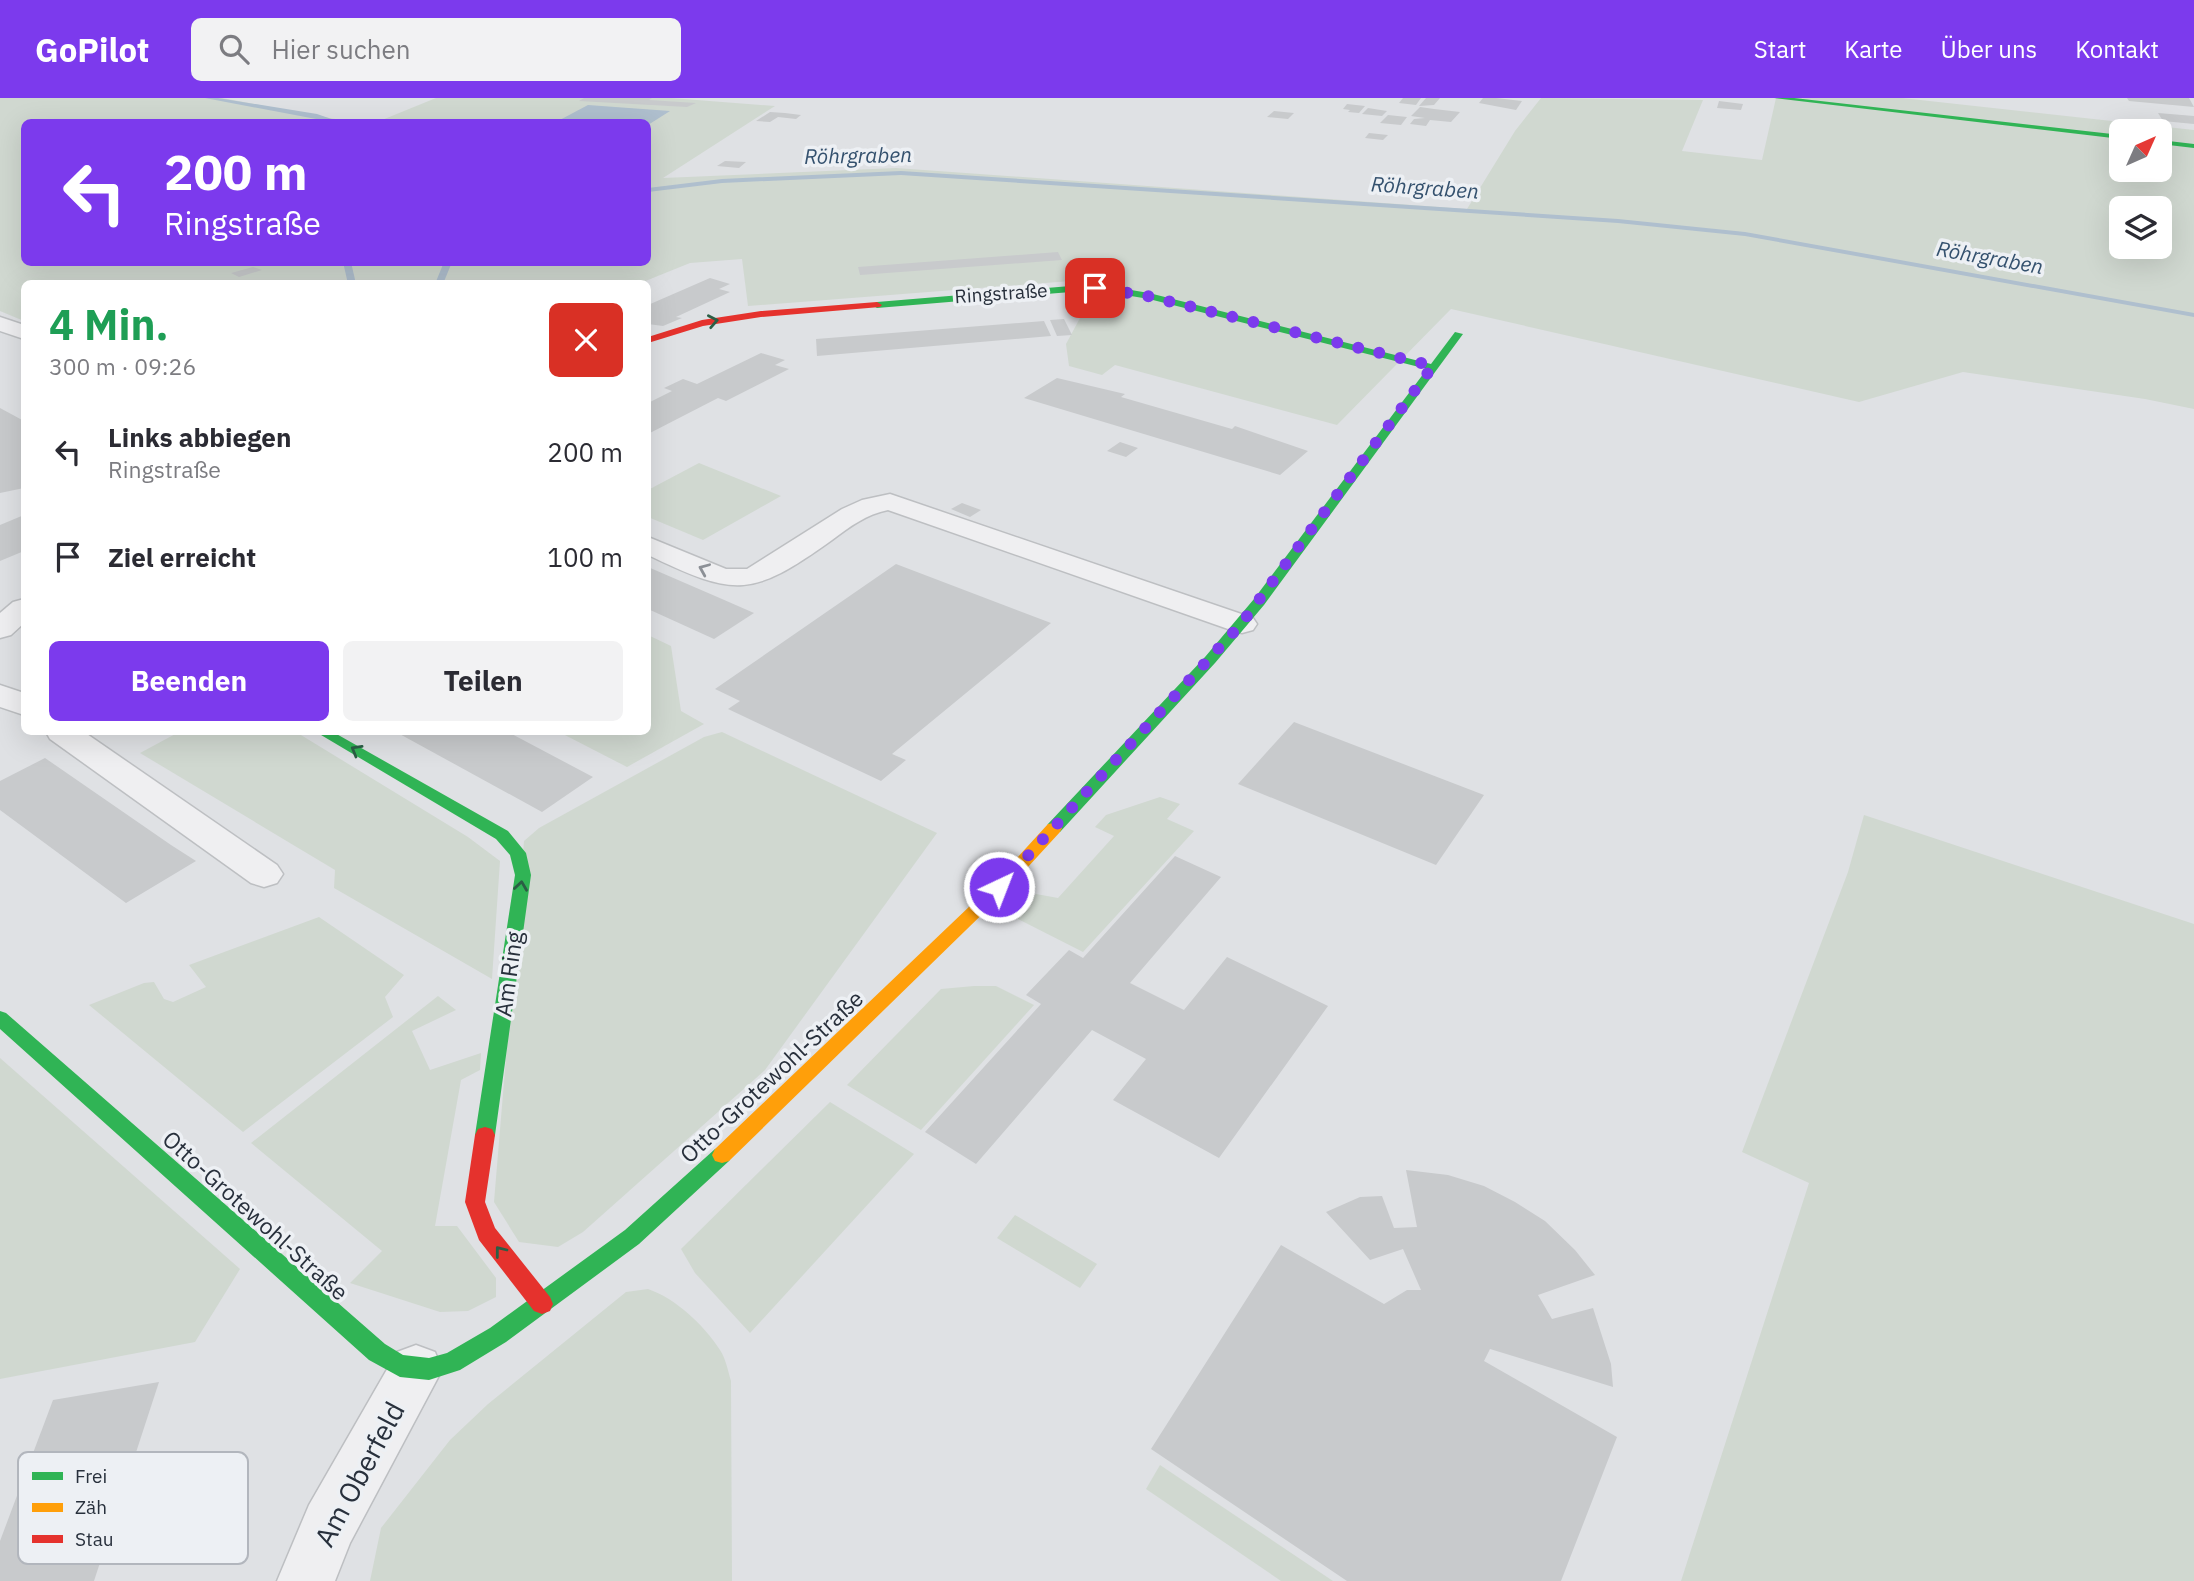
<!DOCTYPE html>
<html lang="de">
<meta charset="utf-8">
<style>
:root{--surface:#fff;--page:#f2f2f3;--text:#2b2b33;--muted:#7c7c81;--accent:#7c3aed}
body{margin:0;font-family:"IBM Plex Sans",sans-serif;background:var(--page);color:var(--text);height:100vh;display:flex;flex-direction:column;font-size:26px;white-space:nowrap}
*{box-sizing:border-box;margin:0}
p{font-size:23px;color:var(--muted)}
.icon{flex:none;width:38px;height:38px;fill:none;stroke:currentColor;stroke-width:2;stroke-linecap:round;stroke-linejoin:round}
.map{position:relative;flex:1;overflow:hidden}
.drawer{position:absolute;left:21px;top:182px;width:630px;height:455px;display:flex;flex-direction:column;background:var(--surface);border-radius:10px;box-shadow:0 7px 28px #0002}
.drawer>*{flex:none}
.banner{position:absolute;left:21px;top:21px;width:630px;height:147px;border-radius:10px;box-shadow:0 7px 28px #0002;background:#7c3aed;color:#fff;overflow:hidden}
.needle{width:46px;rotate:45deg}
.buttons{position:absolute;left:2109px;top:21px;display:grid;gap:14px}
.buttons a{display:grid;place-items:center;width:63px;height:63px;border-radius:10px;background:var(--surface);box-shadow:0 7px 28px #0002;font-size:35px}
.pin{position:absolute;display:grid;place-items:center;width:60px;height:60px;color:#fff;margin:-30px;border-radius:14px;box-shadow:0 4px 10px #0006}
.me{position:absolute;width:77px;margin:-38px;rotate:43deg;stroke-linejoin:round;filter:drop-shadow(0 0 5px #0008)}
.turn{display:flex;align-items:center;gap:24px;height:147px;padding:0 28px;font-size:32px}
.turn .icon{width:91px;height:91px;stroke-width:2.5}
.turn b{display:block;font-size:49px;line-height:60px}
.round{display:grid;place-items:center;flex:none;width:74px;height:74px;border-radius:10px;background:var(--page)}
.head{display:flex;align-items:center;justify-content:space-between;height:119px;padding:0 28px}
h1{font-size:42px;font-weight:700;line-height:52px;color:#1e9e55}
.primary-button{display:flex;gap:14px;margin-top:auto;padding:14px 28px}
.primary-button a{flex:1;height:80px;border-radius:10px;background:var(--accent);color:#fff;font-size:28px;font-weight:700;line-height:80px;text-align:center}
.primary-button a+a{background:var(--page);color:var(--text)}
ul{padding:0;list-style:none}
li{display:flex;align-items:center;gap:21px;height:105px;padding:0 28px}
li div{flex:1}
li b{display:block;font-size:26px}
li em{font-style:normal}
header{display:flex;align-items:center;gap:42px;box-sizing:border-box;height:98px;padding:0 35px;background:var(--accent);color:#fff}
header strong{font-size:33px}
nav{display:flex;gap:38px;margin-inline-start:auto;font-size:24px}
.search{width:490px;height:63px;background:var(--page);display:flex;align-items:center;gap:18px;box-sizing:border-box;padding:0 24px;border-radius:10px;color:var(--muted);font-size:26px}
.map>svg:first-child{display:block}
.green{fill:#d0d8d0;fill-rule:evenodd}
.water{fill:#afbfce}
.lines{fill:none;stroke-linecap:round;stroke-linejoin:round}
.stream{fill:#afbfce;fill-rule:evenodd}
.building{fill:#c8cacc}
.street-casing{stroke:#bdbfc2;stroke-width:3}
.street{fill:#efeff1;fill-rule:evenodd}
.fast{fill:#30b455;fill-rule:evenodd}
.slow{fill:#ff9f0a;fill-rule:evenodd}
.jam{fill:#e5322d;fill-rule:evenodd}
.oneway{stroke:#2b5e45}
.oneway2{stroke:#8c9096}
.route{stroke:#7c3aed;stroke-width:12;stroke-dasharray:0 21.6}
.labels{text-anchor:middle;dominant-baseline:central;stroke-width:7;stroke-linejoin:round;paint-order:stroke}
.far-street-label{font-size:19px;fill:#28303c;stroke:#edf0f4}
.far-water-label{font-size:21px;font-style:italic;fill:#34516e;stroke:#edf0f4}
.street-label{font-size:23px;fill:#28303c;stroke:#edf0f4}
.near-street-label{font-size:28px;fill:#28303c;stroke:#edf0f4}
.key{fill:#edf0f4;stroke:#b2b6bd;stroke-width:2}
.key-label{font-size:19px;fill:#28303c}
</style>
<header>
<strong>GoPilot</strong>
<div class="search"><svg class="icon" aria-label="search" viewBox="0 0 24 24"><circle cx="10" cy="10" r="6"/><path d="M15 15l6 6"/></svg>Hier suchen</div>
<nav><a>Start</a><a>Karte</a><a>Über uns</a><a>Kontakt</a></nav>
</header>
<div class="map">
<svg width="2194" height="1483" viewBox="0 0 2194 1483">
<rect width="100%" height="100%" fill="#dfe1e4"/>
<g class="green">
<path d="M0,0H222L346,23L377,24L436,0H671L775,8L663,80L896,70L1467,111L1515,33L1541,0L1703,2L1682,53L1762,62L1776,0H1902L2194,32V311L2145,301L1963,274L1859,304L1451,211L1337,327L1115,267L1102,277L1069,268L1066,246L1094,194L1110,180L748,208L742,161L690,165L638,186H24V223L0,213ZM24,24H648V164H24ZM2121,33H2160V72H2121ZM2121,110H2160V149H2121Z"/>
<path d="M699,365L781,398L703,442L648,419V392Z"/>
<path d="M648,537L671,548L681,613L704,626L627,669L559,634H648Z"/>
<path d="M179,634H296L468,739L500,763L492,881L334,790L335,772L140,655Z"/>
<path d="M722,634L937,735L765,972L583,1134L558,1149L519,1144L494,1104L524,743L539,730L704,639Z"/>
<path d="M1160,699L1180,706L1167,721L1194,733L1083,854L1014,819L1036,796L1058,800L1114,738L1095,729L1106,717Z"/>
<path d="M1864,717L2194,826V1483H1681L1809,1085L1742,1054L1848,774Z"/>
<path d="M319,819L404,877L385,899L393,919L243,1034L89,907L144,885L154,884L164,901L173,904L206,889L189,867Z"/>
<path d="M974,888H996L1034,907L921,1032L847,987L941,891Z"/>
<path d="M438,898L456,912L412,933L430,972L481,955L480,972L461,982L435,1128H457L496,1180V1199L468,1213L440,1214L350,1185L382,1153L251,1045Z"/>
<path d="M0,960L240,1171L195,1244L0,1281Z"/>
<path d="M830,1004L914,1056L750,1235L695,1175L681,1151Z"/>
<path d="M1015,1117L1097,1166L1080,1190L997,1140Z"/>
<path d="M648,1191C675,1200 704,1227 720,1252C726,1261 728,1273 731,1283L732,1483H370L381,1430L450,1342L488,1306L626,1194Z"/>
<path d="M1160,1367L1333,1483H1281L1146,1391Z"/>
</g>
<path class="water" d="M588,7L670,13L648,27L556,24Z"/>
<g class="lines">
<g class="stream">
<path d="M205,0H218L317,16L340,24H332Z"/>
<path d="M901,73L1618,121L1745,134L2194,215V219L1745,138L1618,125L901,77L722,85L648,94V90L722,81Z"/>
<path d="M343,164H351L356,186H348Z"/>
<path d="M444,164H452L443,186H435Z"/>
</g>
</g>
<g class="building">
<path d="M584,0H652L649,2L696,5L687,9L579,3Z"/>
<path d="M1403,0H1421L1416,7L1399,5Z"/>
<path d="M1426,0H1440L1434,7L1419,8Z"/>
<path d="M1483,0H1496L1522,3L1516,12L1479,5Z"/>
<path d="M2127,0H2189L2194,9L2129,3Z"/>
<path d="M1719,3L1743,6L1741,12L1717,10Z"/>
<path d="M1347,6L1365,8L1359,15L1348,14L1350,12L1343,11Z"/>
<path d="M1420,9L1434,11L1460,14L1451,24L1430,22L1426,28L1410,26L1414,21L1425,20L1411,18Z"/>
<path d="M1368,10L1387,13L1382,18L1362,16Z"/>
<path d="M1274,13L1294,15L1288,21L1267,19Z"/>
<path d="M770,14L785,15L801,17L796,21L778,19L770,24L756,23Z"/>
<path d="M2158,15L2194,18V26L2163,23Z"/>
<path d="M1388,17L1407,19L1401,27L1380,25Z"/>
<path d="M1369,35L1388,37L1383,42L1365,40Z"/>
<path d="M725,63L746,64L739,70L717,68Z"/>
<path d="M1058,154L1062,162L860,177L858,169Z"/>
<path d="M253,169L262,172L239,179L231,175Z"/>
<path d="M710,180L730,186L719,191L730,194L676,219L682,220L663,228L648,226V207Z"/>
<path d="M1064,221L1072,237L1057,238L1050,222Z"/>
<path d="M1044,223L1051,238L817,258L816,241Z"/>
<path d="M761,255L785,262L775,267L789,271L726,303L718,300L648,336V305L672,293L664,290L683,281L697,286Z"/>
<path d="M1057,280L1125,296L1121,299L1232,331L1235,328L1308,353L1280,377L1024,300Z"/>
<path d="M0,310L24,323V390L0,395Z"/>
<path d="M1120,344L1138,350L1126,359L1107,353Z"/>
<path d="M962,405L981,412L970,419L951,411Z"/>
<path d="M24,417V453L0,463V427Z"/>
<path d="M896,466L1051,525L892,656L906,662L881,683L728,611L740,603L715,591Z"/>
<path d="M648,469L722,501L754,515L714,541L648,511Z"/>
<path d="M1294,624L1484,697L1436,767L1238,686Z"/>
<path d="M396,634H508L593,679L542,714Z"/>
<path d="M45,660L171,747L196,763L126,805L0,712V683Z"/>
<path d="M1175,758L1221,779L1130,885L1184,912L1227,859L1328,908L1219,1060L1113,1002L1146,961L1092,932L976,1066L925,1034L1041,906L1026,897L1069,852L1083,860Z"/>
<path d="M1406,1072L1448,1077L1484,1088L1515,1104L1545,1123L1575,1152L1595,1177L1538,1197L1552,1221L1593,1210L1611,1266L1613,1289L1490,1251L1484,1263L1617,1339L1561,1483H1347L1151,1351L1281,1147L1384,1206L1407,1192H1421L1403,1151L1370,1162L1326,1114L1360,1099L1382,1098L1394,1130L1417,1129Z"/>
<path d="M159,1284L94,1483H0V1443L53,1302Z"/>
</g>
<g class="lines">
<g class="street-casing">
<g id="street">
<path d="M0,219L24,227V241L0,233Z"/>
<path d="M890,396L1253,520L1257,526L1253,532L1242,535L1231,532L888,412C867,416 849,429 832,442C751,500 736,499 648,457V439L726,471H747L842,411L862,402Z"/>
<path d="M24,501V525L11,537L0,540V515L13,504Z"/>
<path d="M0,587L24,595V617L0,609Z"/>
<path d="M46,634H84L277,767L283,776L277,785L264,789L251,785L50,641Z"/>
<path d="M416,1247L435,1254L442,1272L350,1445L335,1483H277L309,1407L397,1254Z"/>
</g>
</g>
<use href="#street" class="street"/>
<g class="fast">
<path d="M1774,0H1794L2121,37V41Z"/>
<path d="M2160,42L2194,46V50L2160,46Z"/>
<path d="M1095,186L1149,195L1431,266L1455,234L1463,236L1264,507L1215,565L1060,734H1048L1046,730L1048,726L1205,559L1254,501L1427,271L1149,201L1095,192L877,210L872,207L877,204Z"/>
<path d="M316,634H333L508,733L526,755L531,777L495,1037L492,1043L485,1045L478,1043L475,1037L515,777L510,757L496,741Z"/>
<path d="M0,913L6,915L385,1246L403,1257L429,1260L447,1255L490,1230L625,1132L715,1051L722,1049L729,1051L732,1057L729,1063L639,1146L506,1244L460,1272L429,1282L400,1279L369,1262L0,931Z"/>
</g>
<path class="slow" d="M1054,725L1060,726L1062,730L1060,734L1005,794L729,1063L722,1065L715,1063L712,1057L715,1051L993,786L1048,726Z"/>
<g class="jam">
<path d="M877,204L882,207L880,209L761,219L703,228L648,245V239L702,222L761,213Z"/>
<path d="M485,1029L492,1031L495,1037L485,1104L495,1130L550,1199L553,1206L550,1213L542,1216L534,1213L479,1142L465,1104L475,1037L478,1031Z"/>
</g>
</g>
<defs><path id="oneway-chevron" d="M-2-3.5L2.5 0L-2 3.5" fill="none" stroke-width="1.6" stroke-linecap="round" stroke-linejoin="round" transform="scale(1.75)"/></defs>
<g class="oneway">
<use href="#oneway-chevron" transform="translate(713 223) rotate(-11)"/>
<use href="#oneway-chevron" transform="translate(356 652) rotate(-150)"/>
<use href="#oneway-chevron" transform="translate(521 788) rotate(-82)"/>
<use href="#oneway-chevron" transform="translate(500 1153) rotate(-128)"/>
</g>
<use class="oneway2" href="#oneway-chevron" transform="translate(704 471) rotate(-157)"/>
<g class="lines">
<path class="route" d="M999,789L1241,526L1433,268L1143,197L1095,190"/>
</g>
<g class="labels">
<g class="far-street-label">
<text transform="translate(1001 195) rotate(-4)">Ringstraße</text>
</g>
<g class="far-water-label">
<text transform="translate(858 57) rotate(-1)">Röhrgraben</text>
<text transform="translate(1425 89) rotate(4)">Röhrgraben</text>
<text transform="translate(1990 159) rotate(10)">Röhrgraben</text>
</g>
<g class="street-label">
<text transform="translate(508 876) rotate(-82)">Am Ring</text>
<text transform="translate(771 978) rotate(-43)">Otto-Grotewohl-Straße</text>
<text transform="translate(256 1117) rotate(42)">Otto-Grotewohl-Straße</text>
</g>
<g class="near-street-label">
<text transform="translate(359 1376) rotate(-62)">Am Oberfeld</text>
</g>
</g>
<rect x="18" y="1354" width="230" height="112" rx="10" class="key"/>
<rect x="32" y="1374" width="31" height="8" fill="#30b455"/>
<rect x="32" y="1405" width="31" height="9" fill="#ff9f0a"/>
<rect x="32" y="1437" width="31" height="8" fill="#e5322d"/>
<g class="key-label">
<text x="75" y="1385">Frei</text>
<text x="75" y="1416">Zäh</text>
<text x="75" y="1448">Stau</text>
</g>
</svg>
<div class="buttons">
<a><svg class="needle" viewBox="-14 -14 28 28"><path d="M0-13l5 13h-10z" fill="#e53935"/><path d="M0 13l5-13h-10z" fill="#7c7c81"/></svg></a>
<a><svg class="icon" aria-label="layers" viewBox="0 0 24 24"><path d="M12 4l9 5-9 5-9-5zM3 14l9 5 9-5"/></svg></a>
</div>
<div class="pin" style="left:1095px;top:190px;background:#d93025"><svg class="icon" aria-label="arrive" viewBox="0 0 24 24"><path d="M6 21V4h12l-3 4 3 4H6"/></svg></div>
<svg class="me" style="left:999px;top:789px" viewBox="-20 -20 40 40"><circle r="17" fill="#7c3aed" stroke="#fff" stroke-width="3"/><path d="M0-11L8 9 0 5-8 9z" fill="#fff"/></svg>
<div class="banner">
<div class="turn"><svg class="icon" aria-label="left" viewBox="0 0 24 24"><path d="M17 20v-9H6M10 6l-5 5 5 5"/></svg><div><b>200 m</b>Ringstraße</div></div>
</div>
<section class="drawer">
<div class="head"><div><h1>4 Min.</h1><p>300 m · 09:26</p></div><a class="round" style="background:#d93025;color:#fff"><svg class="icon" aria-label="close" viewBox="0 0 24 24"><path d="M6 6l12 12M18 6L6 18"/></svg></a></div>
<ul>
<li><svg class="icon" aria-label="left" viewBox="0 0 24 24"><path d="M17 20v-9H6M10 6l-5 5 5 5"/></svg><div><b>Links abbiegen</b><p>Ringstraße</p></div><em>200 m</em></li>
<li><svg class="icon" aria-label="arrive" viewBox="0 0 24 24"><path d="M6 21V4h12l-3 4 3 4H6"/></svg><div><b>Ziel erreicht</b></div><em>100 m</em></li>
</ul>
<div class="primary-button"><a>Beenden</a><a>Teilen</a></div>
</section>
</div>
